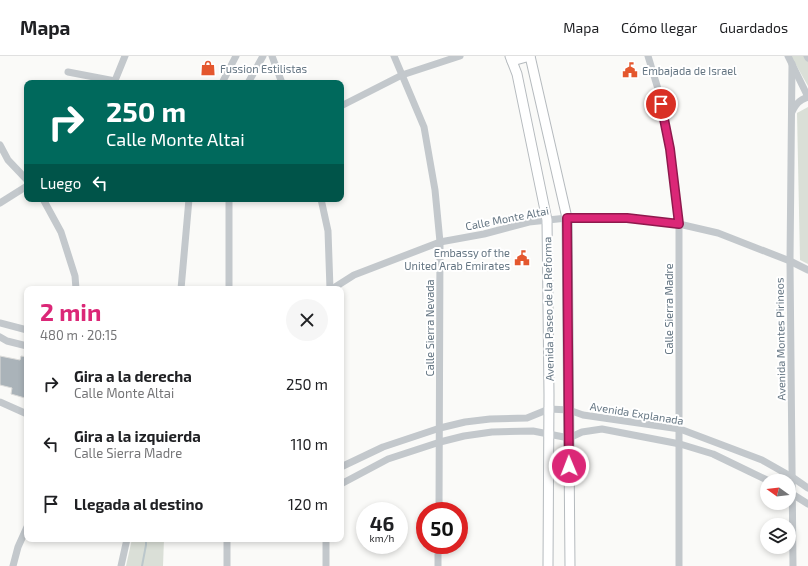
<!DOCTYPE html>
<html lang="es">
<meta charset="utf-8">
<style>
:root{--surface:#fff;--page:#f6f6f6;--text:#202124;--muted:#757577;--line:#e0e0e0;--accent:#db2777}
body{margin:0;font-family:"Exo 2",sans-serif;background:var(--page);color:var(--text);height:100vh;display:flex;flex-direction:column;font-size:15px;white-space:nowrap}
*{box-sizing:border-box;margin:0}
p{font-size:13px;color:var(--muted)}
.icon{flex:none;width:22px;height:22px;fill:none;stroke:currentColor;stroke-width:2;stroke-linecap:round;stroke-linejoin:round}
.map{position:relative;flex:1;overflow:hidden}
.sheet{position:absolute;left:24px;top:230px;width:320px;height:256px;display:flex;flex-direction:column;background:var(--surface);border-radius:8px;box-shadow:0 2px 6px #0003}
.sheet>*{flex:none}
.hud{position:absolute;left:24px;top:24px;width:320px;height:122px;border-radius:8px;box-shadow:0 2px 6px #0003;background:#00695c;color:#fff;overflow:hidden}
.needle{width:26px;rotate:285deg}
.controls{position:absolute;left:760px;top:418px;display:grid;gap:8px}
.controls a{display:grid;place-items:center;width:36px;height:36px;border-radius:50%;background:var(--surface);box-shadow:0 2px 6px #0003;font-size:20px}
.speed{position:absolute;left:356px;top:446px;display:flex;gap:8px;font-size:20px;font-weight:700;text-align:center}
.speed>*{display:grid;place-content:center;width:52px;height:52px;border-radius:50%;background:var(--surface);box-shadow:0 2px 6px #0003;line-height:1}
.speed small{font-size:10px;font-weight:400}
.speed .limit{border:6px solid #d22;background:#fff;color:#111}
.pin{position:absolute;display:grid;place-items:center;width:34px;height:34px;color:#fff;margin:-17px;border:2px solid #fff;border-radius:50%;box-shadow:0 1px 4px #0007}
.me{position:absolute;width:44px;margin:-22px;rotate:359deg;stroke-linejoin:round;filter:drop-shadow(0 0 3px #0008)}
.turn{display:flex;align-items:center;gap:14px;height:84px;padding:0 16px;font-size:18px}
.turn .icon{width:52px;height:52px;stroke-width:2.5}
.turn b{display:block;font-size:28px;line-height:34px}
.then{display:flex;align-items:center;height:38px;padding:0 16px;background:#0003;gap:8px;font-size:15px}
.round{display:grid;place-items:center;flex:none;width:42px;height:42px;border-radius:21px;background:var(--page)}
.overview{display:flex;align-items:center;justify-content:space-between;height:68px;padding:0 16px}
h1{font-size:24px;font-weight:700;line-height:30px;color:var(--accent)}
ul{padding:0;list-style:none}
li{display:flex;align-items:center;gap:12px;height:60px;padding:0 16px}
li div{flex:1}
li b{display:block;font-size:15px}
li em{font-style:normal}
header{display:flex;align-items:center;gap:24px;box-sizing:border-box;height:56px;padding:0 20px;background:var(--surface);border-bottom:1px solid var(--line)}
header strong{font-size:19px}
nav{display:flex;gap:22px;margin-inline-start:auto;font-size:14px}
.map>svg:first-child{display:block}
.green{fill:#dadfd7}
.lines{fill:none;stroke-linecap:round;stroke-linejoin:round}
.stream{stroke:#bbc7cb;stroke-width:2}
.building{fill:#aab3b9;stroke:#dcdcda}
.major-casing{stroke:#b5babe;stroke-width:11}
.minor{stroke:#c3c8cc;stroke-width:7}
.major{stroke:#fff;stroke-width:9}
.route-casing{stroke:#8e194d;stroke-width:10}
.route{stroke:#db2777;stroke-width:7}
.labels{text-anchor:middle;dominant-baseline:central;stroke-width:4;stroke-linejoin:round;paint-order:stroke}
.poi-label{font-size:11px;fill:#657683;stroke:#fff;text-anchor:start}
.street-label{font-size:11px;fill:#657683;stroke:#fff}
</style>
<header>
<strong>Mapa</strong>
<nav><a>Mapa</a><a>Cómo llegar</a><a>Guardados</a></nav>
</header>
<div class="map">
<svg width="808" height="510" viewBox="0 0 808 510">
<rect width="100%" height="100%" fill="#fafaf8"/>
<g class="green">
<path d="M791,0H808V30Z"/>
<path d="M808,51V208L800,204L797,57Z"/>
<path d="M132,483H164L163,510H126Z"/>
</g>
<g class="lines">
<path class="stream" d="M142,510L146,489V483"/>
</g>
<path class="building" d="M0,300L20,304L21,300L27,301V337L25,342L11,338L12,332L0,329Z"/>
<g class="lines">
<g class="major-casing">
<g id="major">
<path d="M510,0L517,18L547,164L549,339L548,510"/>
<path d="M530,0L567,162L570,510"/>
<path d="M512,5L530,0"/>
</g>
</g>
<g class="minor">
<path d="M272,0L282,27"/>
<path d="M394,0L424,71L435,134L440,186L439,455"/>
<path d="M648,0L658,33L670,93L679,168V510"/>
<path d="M788,0L808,41"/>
<path d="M807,0L808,2"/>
<path d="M792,8L790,205L793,510"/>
<path d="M68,16L115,25"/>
<path d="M114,27L125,0"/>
<path d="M222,27L236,0"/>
<path d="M248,27L263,0"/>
<path d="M341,50L402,19L460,0"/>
<path d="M792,56C796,48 799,44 808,41"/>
<path d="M0,89L8,104L27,124"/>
<path d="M43,143L61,176L75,220L76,233"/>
<path d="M321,143L328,175L330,233"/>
<path d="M0,147L27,130"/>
<path d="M181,233L189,143"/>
<path d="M229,233V143"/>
<path d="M332,233L354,219L440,186L484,178L529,166L567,162H627L679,168L718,177L790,205L808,214"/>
<path d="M0,267L27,274"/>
<path d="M0,281L7,285L27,290"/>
<path d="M0,346L27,358"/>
<path d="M341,411L383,391L440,372L465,366L490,363L527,362L549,353L569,354L583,359L680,373L762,404L792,421L808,432"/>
<path d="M341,428L388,403L440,386L464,380L492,376L533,375L569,382L582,376L602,373L680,388L713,398L769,425"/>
<path d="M789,436L808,448"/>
<path d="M13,510L18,491L27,471"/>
<path d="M121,510L127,483"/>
<path d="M227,510V483"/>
<path d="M326,510V483"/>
<path d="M438,510V489"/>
</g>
<use href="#major" class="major"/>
</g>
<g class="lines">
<g class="route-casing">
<path id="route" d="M569,410L567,162H627L679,168L670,93L661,48"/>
</g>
<use href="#route" class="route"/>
</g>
<defs>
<g id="shop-bare" transform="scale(1.2)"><path d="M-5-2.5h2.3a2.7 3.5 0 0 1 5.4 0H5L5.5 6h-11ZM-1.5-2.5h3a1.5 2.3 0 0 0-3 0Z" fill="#e4572e" stroke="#fff" stroke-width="2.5" paint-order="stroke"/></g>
<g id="civic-bare" transform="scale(1.2)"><path d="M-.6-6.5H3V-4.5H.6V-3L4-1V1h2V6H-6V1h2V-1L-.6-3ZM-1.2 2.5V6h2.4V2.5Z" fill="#e4572e" stroke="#fff" stroke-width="2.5" paint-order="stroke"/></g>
</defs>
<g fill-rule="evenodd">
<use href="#shop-bare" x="208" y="12"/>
<use href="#civic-bare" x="630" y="14"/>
<use href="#civic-bare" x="522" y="202"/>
</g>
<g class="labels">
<g class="poi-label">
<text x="220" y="12">Fussion Estilistas</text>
<text x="642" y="14">Embajada de Israel</text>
<text x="510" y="196" text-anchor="end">Embassy of the<tspan x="510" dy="13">United Arab Emirates</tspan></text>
</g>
<g class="street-label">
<text transform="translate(507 162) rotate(-11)">Calle Monte Altai</text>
<text transform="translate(548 253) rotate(-91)">Avenida Paseo de la Reforma</text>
<text transform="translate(668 253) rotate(-90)">Calle Sierra Madre</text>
<text transform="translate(429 272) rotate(-90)">Calle Sierra Nevada</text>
<text transform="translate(780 283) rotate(-91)">Avenida Montes Pirineos</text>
<text transform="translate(637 357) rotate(9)">Avenida Explanada</text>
</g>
</g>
</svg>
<div class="controls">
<a><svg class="needle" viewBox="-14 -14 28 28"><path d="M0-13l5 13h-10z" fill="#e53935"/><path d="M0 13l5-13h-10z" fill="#757577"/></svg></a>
<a><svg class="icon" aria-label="layers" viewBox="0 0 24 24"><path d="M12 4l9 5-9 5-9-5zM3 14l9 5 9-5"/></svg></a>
</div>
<div class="speed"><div>46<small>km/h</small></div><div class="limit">50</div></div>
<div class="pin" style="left:661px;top:48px;background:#d93025"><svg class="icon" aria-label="arrive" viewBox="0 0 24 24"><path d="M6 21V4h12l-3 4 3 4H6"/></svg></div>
<svg class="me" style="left:569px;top:410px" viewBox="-20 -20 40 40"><circle r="17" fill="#db2777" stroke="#fff" stroke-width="3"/><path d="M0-11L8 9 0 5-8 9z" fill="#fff"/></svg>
<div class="hud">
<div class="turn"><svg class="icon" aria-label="right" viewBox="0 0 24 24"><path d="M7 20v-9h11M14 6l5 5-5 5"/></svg><div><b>250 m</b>Calle Monte Altai</div></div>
<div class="then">Luego<svg class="icon" aria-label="left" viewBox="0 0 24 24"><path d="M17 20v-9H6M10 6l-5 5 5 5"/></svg></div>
</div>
<section class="sheet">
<div class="overview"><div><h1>2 min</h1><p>480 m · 20:15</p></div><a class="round"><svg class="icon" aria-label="close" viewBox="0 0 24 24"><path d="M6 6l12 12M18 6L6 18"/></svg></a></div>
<ul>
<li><svg class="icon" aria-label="right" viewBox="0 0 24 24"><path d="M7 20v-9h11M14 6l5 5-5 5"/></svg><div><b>Gira a la derecha</b><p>Calle Monte Altai</p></div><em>250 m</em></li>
<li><svg class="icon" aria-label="left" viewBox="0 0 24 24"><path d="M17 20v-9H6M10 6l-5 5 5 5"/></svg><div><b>Gira a la izquierda</b><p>Calle Sierra Madre</p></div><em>110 m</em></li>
<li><svg class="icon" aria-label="arrive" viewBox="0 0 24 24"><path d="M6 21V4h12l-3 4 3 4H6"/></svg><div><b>Llegada al destino</b></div><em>120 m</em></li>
</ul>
</section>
</div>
